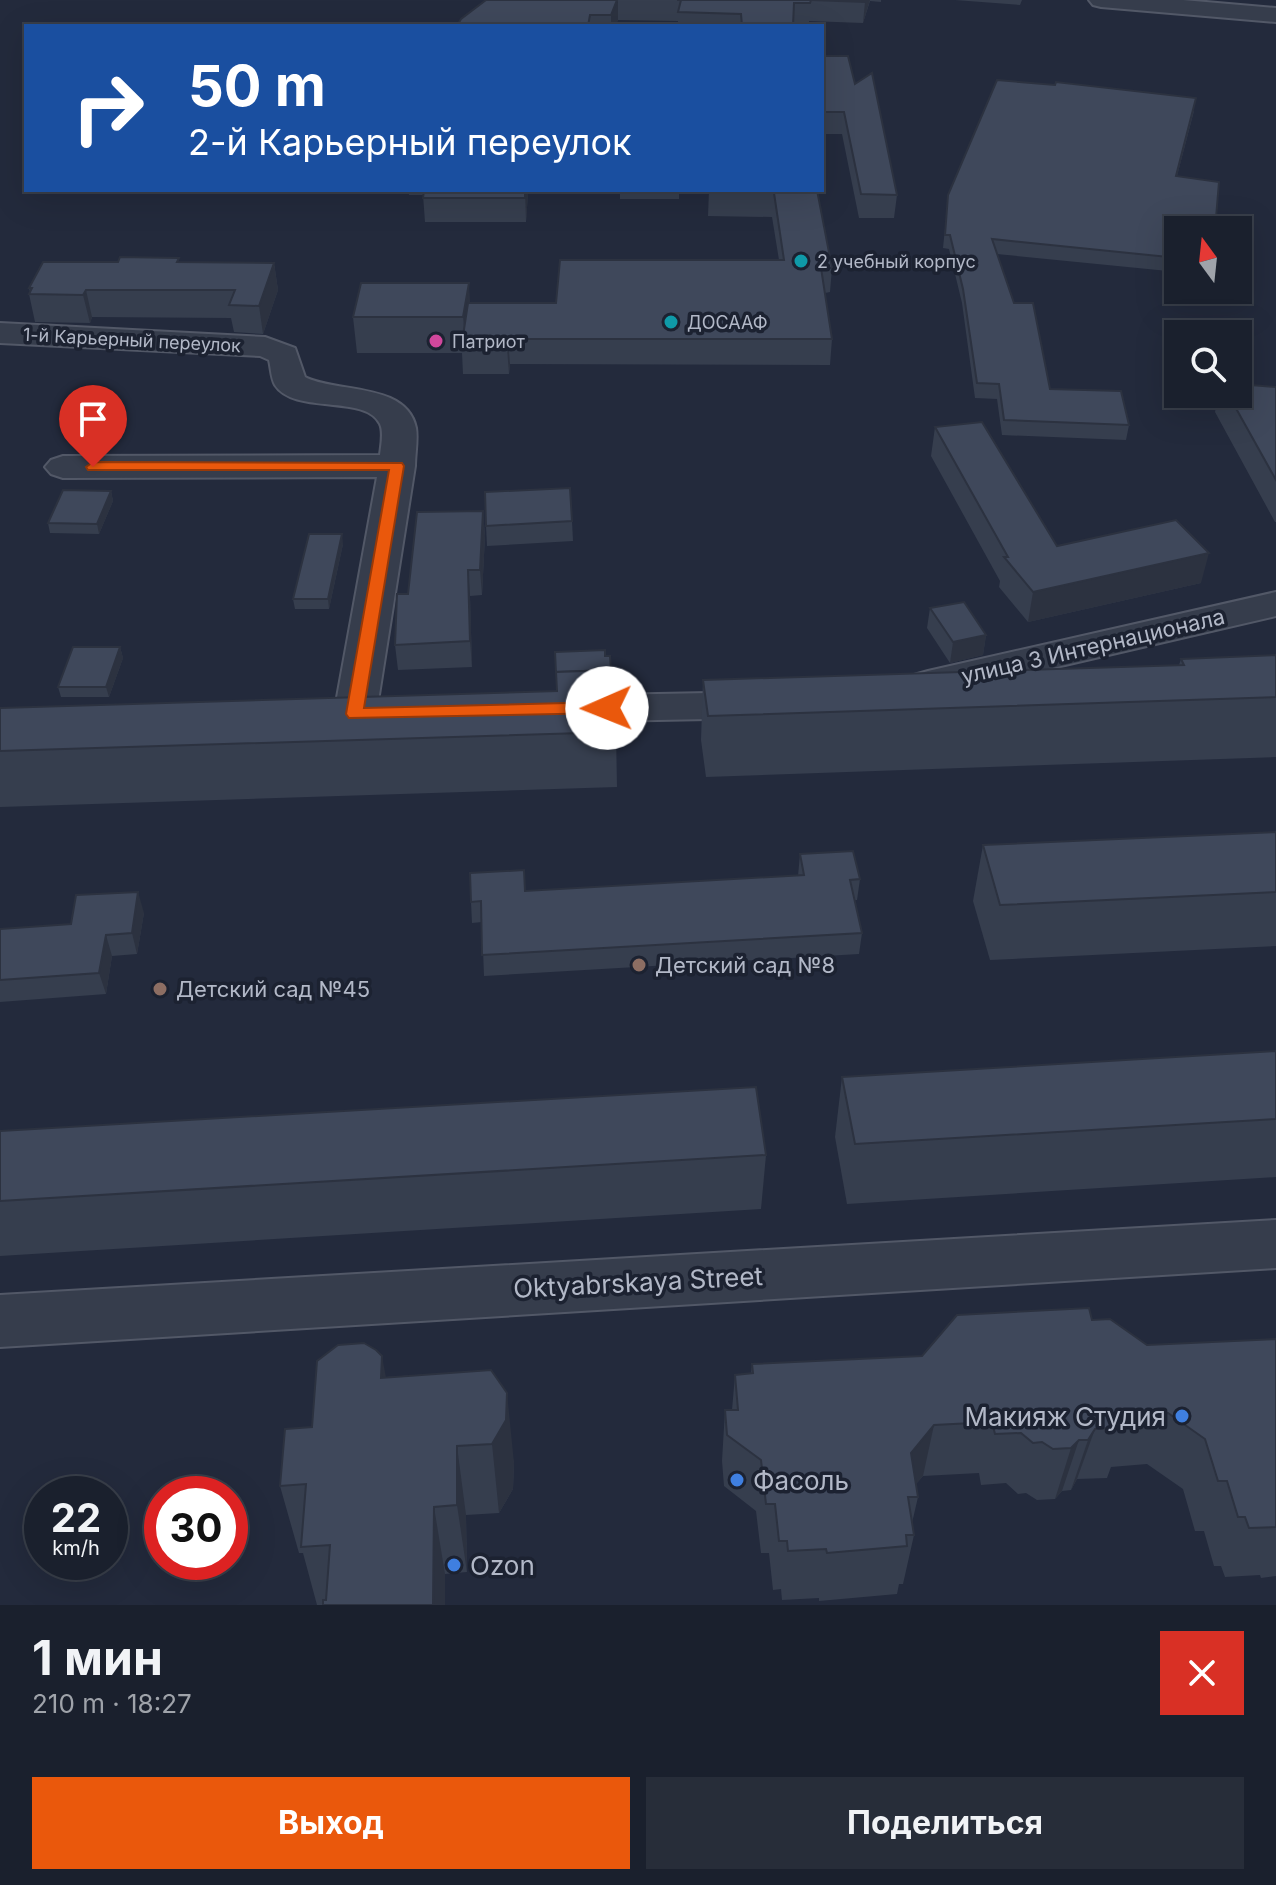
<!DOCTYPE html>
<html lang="ru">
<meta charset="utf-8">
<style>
:root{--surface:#1a202d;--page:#272d39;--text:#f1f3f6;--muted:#9fa3aa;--line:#383e49;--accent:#ea580c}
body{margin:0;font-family:Inter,sans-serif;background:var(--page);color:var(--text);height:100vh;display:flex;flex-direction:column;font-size:30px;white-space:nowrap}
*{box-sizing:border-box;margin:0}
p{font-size:26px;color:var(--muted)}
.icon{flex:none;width:44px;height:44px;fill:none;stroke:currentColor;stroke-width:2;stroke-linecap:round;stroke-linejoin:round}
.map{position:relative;height:1605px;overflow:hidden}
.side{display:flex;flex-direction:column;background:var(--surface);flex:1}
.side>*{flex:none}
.top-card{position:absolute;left:24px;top:24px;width:800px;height:168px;border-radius:0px;box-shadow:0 8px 32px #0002,0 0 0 2px var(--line);background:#1a4fa0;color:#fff;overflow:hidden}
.needle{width:52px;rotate:345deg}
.fabs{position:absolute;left:1164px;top:216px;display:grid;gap:16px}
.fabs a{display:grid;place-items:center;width:88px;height:88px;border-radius:0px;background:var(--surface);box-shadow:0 8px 32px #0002,0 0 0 2px var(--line);font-size:40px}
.speed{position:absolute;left:24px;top:1476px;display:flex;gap:16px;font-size:40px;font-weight:700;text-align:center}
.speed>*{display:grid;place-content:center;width:104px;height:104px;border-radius:50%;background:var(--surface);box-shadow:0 8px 32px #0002,0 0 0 2px var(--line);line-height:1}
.speed small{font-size:20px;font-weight:400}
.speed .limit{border:12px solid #d22;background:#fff;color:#111}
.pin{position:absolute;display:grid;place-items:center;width:68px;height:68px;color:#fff;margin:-82px -34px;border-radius:50% 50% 50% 0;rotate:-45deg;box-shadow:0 0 8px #0007}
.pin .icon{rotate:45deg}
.me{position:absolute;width:88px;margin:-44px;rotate:269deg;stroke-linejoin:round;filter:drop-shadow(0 0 6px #0008)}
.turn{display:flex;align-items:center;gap:28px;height:168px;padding:0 32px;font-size:36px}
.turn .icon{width:104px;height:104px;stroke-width:2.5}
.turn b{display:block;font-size:56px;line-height:68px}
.round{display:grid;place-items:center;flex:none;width:84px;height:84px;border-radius:0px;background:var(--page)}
.head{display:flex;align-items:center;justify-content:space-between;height:136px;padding:0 32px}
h1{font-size:48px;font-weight:700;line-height:60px}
.action{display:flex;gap:16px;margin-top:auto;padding:16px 32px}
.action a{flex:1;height:92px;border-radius:0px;background:var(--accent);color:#fff;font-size:32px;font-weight:700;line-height:92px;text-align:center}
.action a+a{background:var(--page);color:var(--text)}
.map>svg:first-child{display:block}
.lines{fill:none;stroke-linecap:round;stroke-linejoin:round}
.minor-casing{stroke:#525867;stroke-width:4}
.minor{fill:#363d4c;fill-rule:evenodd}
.wall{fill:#363e4e}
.shaded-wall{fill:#2c3240}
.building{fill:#3f485b;stroke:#2c3240;stroke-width:2}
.route{fill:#ea580c;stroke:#983908;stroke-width:2}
.culture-dot{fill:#0f9aa8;stroke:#1c2231;stroke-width:3}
.hotel-dot{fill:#d1479c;stroke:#1c2231;stroke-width:3}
.education-dot{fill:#8d6e63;stroke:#1c2231;stroke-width:3}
.shop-dot{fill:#3f7fe0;stroke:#1c2231;stroke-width:3}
.labels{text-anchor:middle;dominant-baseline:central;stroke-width:7;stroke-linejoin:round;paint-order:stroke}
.far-poi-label{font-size:18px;fill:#b2b8c7;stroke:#1c2231;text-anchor:start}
.far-street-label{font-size:18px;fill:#b2b8c7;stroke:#1c2231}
.street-label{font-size:22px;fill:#b2b8c7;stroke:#1c2231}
.poi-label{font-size:22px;fill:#b2b8c7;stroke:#1c2231;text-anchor:start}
.near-street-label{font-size:26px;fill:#b2b8c7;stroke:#1c2231}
.near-poi-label{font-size:26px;fill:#b2b8c7;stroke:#1c2231;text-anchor:start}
</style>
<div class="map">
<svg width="1276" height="1605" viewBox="0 0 1276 1605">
<rect width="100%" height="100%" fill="#232a3c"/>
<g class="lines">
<g class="minor-casing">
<g id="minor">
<path d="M1089,0H1183L1276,8V22L1101,7L1093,5Z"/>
<path d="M0,323L265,337L295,348L305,377C335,393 407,382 416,428C418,439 415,454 415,466L376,714L370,724L355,727L340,724L334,714L377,477L63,478L51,474L45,467L51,460L63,456L380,455C381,446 384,432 380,424C366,394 294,415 275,385C271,378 271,368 269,360L260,356L0,343Z"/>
<path d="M1276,592V616L928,697L914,693L908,684L914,675L928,671Z"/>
<path d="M761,692L776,696L782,705L776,714L761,718L554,722L539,718L533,709L539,700L554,696Z"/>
<path d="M1276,1220V1268L0,1347V1295Z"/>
</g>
</g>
<use href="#minor" class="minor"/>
</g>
<g class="wall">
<path d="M486,0H881V2L870,1L863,23L809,21V25L793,24V26H678V21L618,20L615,26H457Z"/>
<path d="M955,0H1022L1020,5Z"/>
<path d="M822,56L855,84L897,195L894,218H859L842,134H822Z"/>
<path d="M1194,111L1177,176L1178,272L997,254L1014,303L1050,389L1129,425L1126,440L1002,435L997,399L975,398L962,303L949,249L943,248L947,208Z"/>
<path d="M408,190H550L549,193H528L526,222H425L423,195H409Z"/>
<rect x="620" y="190" width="59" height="9"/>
<path d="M709,190H817L832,268L830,292L825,293L832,339L830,365L510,364L509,374H463L462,353H357L353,317L470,303H556L779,260L772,217L708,216Z"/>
<path d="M180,262L274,263L278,290L263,334L234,332L231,318L92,317L90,323L35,322L29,294L30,292L29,288Z"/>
<path d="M1276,387V522H1275L1215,412L1219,394H1238Z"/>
<path d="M935,427L1057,546L1201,583L1028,622L999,587L1000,581L931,456Z"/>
<path d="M111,491L113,501L99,534L50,533L48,523Z"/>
<path d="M483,511L485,536L482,595L470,596L472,667L398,670L395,645L408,594Z"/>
<path d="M572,521L573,541L487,546L486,526Z"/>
<path d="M343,544L329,609H295L293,599Z"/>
<path d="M930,608L986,635L983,655L950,663L927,628Z"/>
<path d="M120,647L123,658L109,697H61L58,687Z"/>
<path d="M1276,655V757L706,777L701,740L703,680L1179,665L1181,659Z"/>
<path d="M605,656L611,670L616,732L617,787L0,807V708L557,691Z"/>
<path d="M1276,832V946L990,960L973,901L983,845Z"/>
<path d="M800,854L860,879L857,900H854L862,933L859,954L484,976L482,922L472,923L471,902L526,891L798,876Z"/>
<path d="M144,913L137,954L112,956L106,994L0,1002V929L71,924Z"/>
<path d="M1276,1051V1177L847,1204L835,1137L842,1077Z"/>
<path d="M0,1131L766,1155L761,1209L0,1256Z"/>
<path d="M1092,1320L1147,1345L1276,1339V1576L1261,1578L1260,1575L1225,1577L1221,1566H1214L1204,1531H1195L1183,1489L1147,1464L1111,1467L1107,1478L1077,1479L1071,1490L1062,1491L1055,1499L1037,1500L1026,1493L1018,1494L1006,1483L981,1485L979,1473L923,1476L916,1484L918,1497L912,1523L914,1535L903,1584H899L897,1594L819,1601V1598L782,1600L781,1589L773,1590L769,1553H761L756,1511L724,1486L722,1461L725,1410H732L735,1375L751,1373L752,1364L922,1356Z"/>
<path d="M491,1370L514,1463L513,1489L499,1513L466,1515L467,1572L445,1574V1605H317L303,1553H299L280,1486L312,1427L386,1377Z"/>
</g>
<g class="shaded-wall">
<path d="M618,0V20L615,26H611V15Z"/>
<path d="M865,0H870L863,23L865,2Z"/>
<path d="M525,190H528V193L526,222Z"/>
<path d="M274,263L278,290L263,334L259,306Z"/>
<path d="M469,283L471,318L466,349L463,317Z"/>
<path d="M86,290L92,317L90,323L83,295Z"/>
<path d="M508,339L510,364L509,374L507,348Z"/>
<path d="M111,491L113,501L99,534L97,524Z"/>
<path d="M483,511L485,536L482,595L480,570Z"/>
<path d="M342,534L343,544L329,609L328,599Z"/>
<path d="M1209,553L1201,583L1028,622L1033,592Z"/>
<path d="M468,570L470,596L472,667L470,641Z"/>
<path d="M986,635L983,655L950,663L953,642Z"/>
<path d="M120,647L123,658L109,697L106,687Z"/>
<path d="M138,892L144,913L137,954L132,933Z"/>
<path d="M106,935L112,956L106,994L99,973Z"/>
<path d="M382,1356L395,1427L381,1378Z"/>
<path d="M507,1393L514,1463L513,1489L499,1513L492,1444Z"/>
<path d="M934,1425L923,1476L900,1503L911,1453Z"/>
<path d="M1095,1429L1077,1479L1071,1490L1088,1440Z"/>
<path d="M1079,1440L1062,1491L1055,1499L1071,1448Z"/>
<path d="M457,1446L466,1515L467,1572L457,1505Z"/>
<path d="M434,1507L445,1574V1605H433Z"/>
</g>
<g class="building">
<path d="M486,0H617L611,15H590L588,26H457L461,19Z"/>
<path d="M677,0H811L810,3H794L793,26H742L741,14L678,12L681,0Z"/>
<path d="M811,0H865V2Z"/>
<path d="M822,56H848L855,84L872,73L897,195L861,194L844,112H822Z"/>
<path d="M997,80L1055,85L1056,82L1196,98L1176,176L1219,182L1215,230H1178V258L992,239L1014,303H1033L1050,389L1121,391L1129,425L1004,420L999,384L977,383L963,289L950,235H945L948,195Z"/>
<path d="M424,190H525V198H423Z"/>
<path d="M709,190H817L832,268H821L832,339H508L507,348L461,349L468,303H556L560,260H784L774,193L709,192Z"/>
<path d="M120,257L179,258L177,262L274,263L259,306L229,305L235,290H86L83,295L29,294L32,288H29L43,262H118Z"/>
<path d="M361,283H469L463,317H353Z"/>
<path d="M1238,384L1276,387V480L1228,394H1238Z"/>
<path d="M982,422L1057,546L1176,520L1209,553L1033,592L1004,557H1008L935,427Z"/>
<path d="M570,488L572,521L486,526L485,492Z"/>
<path d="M63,490L111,491L97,524L48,523Z"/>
<path d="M483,511L480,570H468L470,641L395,645L397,594H408L417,512Z"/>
<path d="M309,534H342L328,599H293Z"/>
<path d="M964,602L986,635L953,642L930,608Z"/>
<path d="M73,647H120L106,687H58Z"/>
<path d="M605,650V656H610L611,670L556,672V673L555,652Z"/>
<path d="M1276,655V697L708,716L703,680L1184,665L1181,659Z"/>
<path d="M613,670L616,732L0,751V708L557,691L556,672Z"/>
<path d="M1276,832V892L1000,905L983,845Z"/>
<path d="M853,851L860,879L850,880L862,933L482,955L481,901L471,902L470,873L524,870L525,891L804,875L800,854Z"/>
<path d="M138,892L132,933L106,935L99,973L0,980V929L71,924L76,895Z"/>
<path d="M1276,1051V1119L855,1144L842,1077Z"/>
<path d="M756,1087L766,1155L0,1201V1131Z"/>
<path d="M1089,1308L1092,1320L1110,1319L1147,1345L1276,1339V1527L1249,1528L1245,1517H1238L1227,1481H1218L1205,1439L1168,1413L1123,1416L1126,1427L1095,1429L1088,1440H1079L1071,1448L1053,1449L1042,1442L1033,1443L1021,1433L995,1434L992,1422L934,1425L911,1453L918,1497H908L914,1535H906L907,1546L827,1553L826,1549L788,1551L787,1541H779L775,1504H766L761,1460L727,1435L725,1410H738L735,1375L753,1373L752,1364L922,1356L957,1315Z"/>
<path d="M364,1343L376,1350L382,1356L381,1378L491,1370L507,1393L506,1420L492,1444L457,1446V1505L434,1507L433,1605H323V1600H326L330,1545L301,1547L306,1484L280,1486L285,1429L312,1427L317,1361L338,1345Z"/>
</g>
<path class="route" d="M93,462L402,463L404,466L364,708L607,702L615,708L607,713L349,718L346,714L389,470H88L86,467Z"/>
<g class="culture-dot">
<circle cx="801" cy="261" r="8"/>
<circle cx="671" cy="322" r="8"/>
</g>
<circle class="hotel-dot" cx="436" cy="341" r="8"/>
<g class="education-dot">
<circle cx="639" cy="965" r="8"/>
<circle cx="160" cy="989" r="8"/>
</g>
<g class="shop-dot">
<circle cx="1182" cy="1416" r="8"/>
<circle cx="737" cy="1480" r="8"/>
<circle cx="454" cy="1565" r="8"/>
</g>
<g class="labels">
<g class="far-poi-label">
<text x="817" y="261">2 учебный корпус</text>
<text x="687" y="322">ДОСААФ</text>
<text x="452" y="341">Патриот</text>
</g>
<g class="far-street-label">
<text transform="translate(132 340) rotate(3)">1-й Карьерный переулок</text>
</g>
<g class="street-label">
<text transform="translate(1093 646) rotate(-13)">улица 3 Интернационала</text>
</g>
<g class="poi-label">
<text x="655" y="965">Детский сад №8</text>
<text x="176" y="989">Детский сад №45</text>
</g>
<g class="near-street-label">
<text transform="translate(638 1282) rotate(-3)">Oktyabrskaya Street</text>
</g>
<g class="near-poi-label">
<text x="1166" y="1416" text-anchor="end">Макияж Студия</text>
<text x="753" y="1480">Фасоль</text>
<text x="470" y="1565">Ozon</text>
</g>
</g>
</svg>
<div class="fabs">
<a><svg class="needle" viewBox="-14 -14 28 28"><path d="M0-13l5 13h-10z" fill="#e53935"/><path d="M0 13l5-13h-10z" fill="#9fa3aa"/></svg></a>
<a><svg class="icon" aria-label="search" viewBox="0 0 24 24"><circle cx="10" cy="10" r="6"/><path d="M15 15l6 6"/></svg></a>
</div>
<div class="speed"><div>22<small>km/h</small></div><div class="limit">30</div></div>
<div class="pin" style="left:93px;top:467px;background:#d93025"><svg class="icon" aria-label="arrive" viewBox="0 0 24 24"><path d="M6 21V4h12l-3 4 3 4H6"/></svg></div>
<svg class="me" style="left:607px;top:708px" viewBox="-20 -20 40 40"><circle r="19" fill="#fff"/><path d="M0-13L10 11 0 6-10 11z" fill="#ea580c"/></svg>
<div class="top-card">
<div class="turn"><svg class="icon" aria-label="right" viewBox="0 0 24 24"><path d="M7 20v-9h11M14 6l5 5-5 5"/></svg><div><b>50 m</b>2-й Карьерный переулок</div></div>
</div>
</div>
<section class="side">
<div class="head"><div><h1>1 мин</h1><p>210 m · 18:27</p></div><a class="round" style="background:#d93025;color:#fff"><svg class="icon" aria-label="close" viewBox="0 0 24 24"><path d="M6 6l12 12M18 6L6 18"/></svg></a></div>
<div class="action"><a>Выход</a><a>Поделиться</a></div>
</section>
